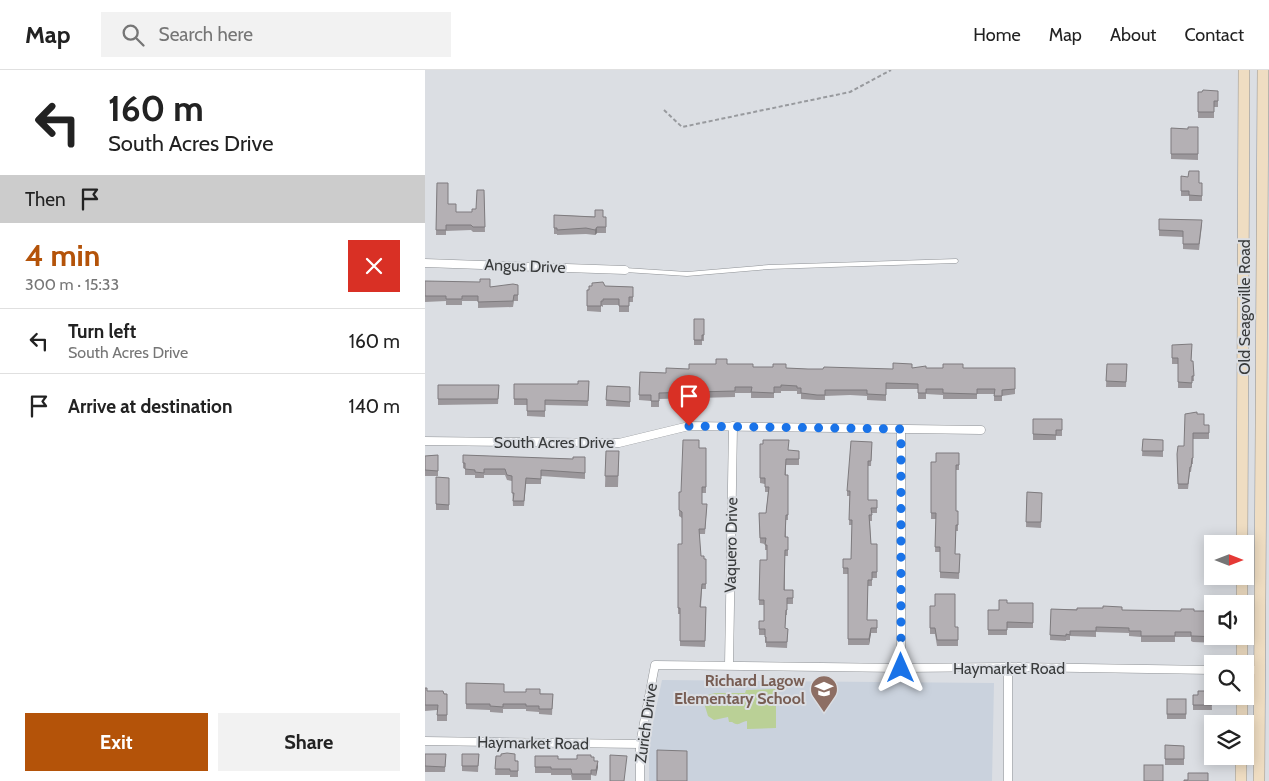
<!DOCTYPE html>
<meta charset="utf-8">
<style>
:root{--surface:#fff;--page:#f2f2f2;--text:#222;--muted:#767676;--line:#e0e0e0;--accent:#b45309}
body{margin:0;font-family:Cabin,sans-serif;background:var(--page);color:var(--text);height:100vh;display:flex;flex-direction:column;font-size:19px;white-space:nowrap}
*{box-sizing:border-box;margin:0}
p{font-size:16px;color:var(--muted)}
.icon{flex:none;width:28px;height:28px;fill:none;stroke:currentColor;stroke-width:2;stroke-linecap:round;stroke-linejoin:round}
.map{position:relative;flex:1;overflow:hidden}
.details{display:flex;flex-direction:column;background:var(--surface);width:425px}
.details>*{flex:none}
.hud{background:#fff;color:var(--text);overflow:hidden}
.needle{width:32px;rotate:90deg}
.fabs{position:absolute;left:779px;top:465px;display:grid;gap:10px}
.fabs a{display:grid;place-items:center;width:50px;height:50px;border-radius:0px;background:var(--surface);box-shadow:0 2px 12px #0003;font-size:25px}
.pin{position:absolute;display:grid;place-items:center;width:42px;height:42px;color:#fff;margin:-51px -21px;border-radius:50% 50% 50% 0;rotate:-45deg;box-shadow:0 0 5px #0007}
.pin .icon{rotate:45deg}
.me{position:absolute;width:55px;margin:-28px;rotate:0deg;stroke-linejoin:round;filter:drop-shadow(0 0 4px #0008)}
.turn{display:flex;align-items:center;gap:18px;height:105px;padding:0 25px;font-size:22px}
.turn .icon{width:65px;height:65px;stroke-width:2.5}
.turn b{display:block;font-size:35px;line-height:42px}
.then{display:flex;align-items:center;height:48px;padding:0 25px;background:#0003;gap:10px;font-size:19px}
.round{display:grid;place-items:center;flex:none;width:52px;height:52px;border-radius:0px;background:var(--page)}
.headline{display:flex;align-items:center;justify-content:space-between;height:85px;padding:0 25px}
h1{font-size:30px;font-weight:700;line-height:38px;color:var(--accent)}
.primary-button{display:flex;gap:10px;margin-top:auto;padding:10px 25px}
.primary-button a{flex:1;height:58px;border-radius:0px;background:var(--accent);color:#fff;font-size:20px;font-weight:700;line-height:58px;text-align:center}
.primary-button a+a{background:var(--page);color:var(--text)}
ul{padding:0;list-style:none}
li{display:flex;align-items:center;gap:15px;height:65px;padding:0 25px;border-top:1px solid var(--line)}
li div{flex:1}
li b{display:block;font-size:19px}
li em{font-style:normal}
header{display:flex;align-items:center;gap:30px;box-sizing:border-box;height:70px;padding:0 25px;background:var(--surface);border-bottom:1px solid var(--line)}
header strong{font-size:24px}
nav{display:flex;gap:28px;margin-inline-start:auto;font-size:18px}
.search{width:350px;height:45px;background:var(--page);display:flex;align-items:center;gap:12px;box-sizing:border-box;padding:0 18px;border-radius:0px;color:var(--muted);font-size:19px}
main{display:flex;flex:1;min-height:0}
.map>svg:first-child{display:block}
.built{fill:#cad2dd}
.green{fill:#bad096}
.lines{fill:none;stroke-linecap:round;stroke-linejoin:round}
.lane-casing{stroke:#8f9296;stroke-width:5}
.street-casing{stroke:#8f9296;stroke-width:9}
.secondary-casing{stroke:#8f9296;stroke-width:12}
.path{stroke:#989a9e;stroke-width:2;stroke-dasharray:4 2.5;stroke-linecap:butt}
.lane{stroke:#fff;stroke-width:4}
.street{stroke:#fff;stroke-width:8}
.secondary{stroke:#efddc2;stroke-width:11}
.wall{fill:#9b979b}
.shaded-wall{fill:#7e7b7e}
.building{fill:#b4b0b4;stroke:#7e7b7e}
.route{stroke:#1a73e8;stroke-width:9;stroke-dasharray:0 16.2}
.labels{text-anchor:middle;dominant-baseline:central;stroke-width:4;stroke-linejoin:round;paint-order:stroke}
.street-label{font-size:16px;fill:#393b3c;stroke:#dbdee3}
.education-label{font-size:16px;font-weight:bold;fill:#785e54;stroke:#dbdee3;text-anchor:end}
</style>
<header>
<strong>Map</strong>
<div class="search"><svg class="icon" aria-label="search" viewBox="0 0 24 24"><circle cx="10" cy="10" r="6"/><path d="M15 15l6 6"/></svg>Search here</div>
<nav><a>Home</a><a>Map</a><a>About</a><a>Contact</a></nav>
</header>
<main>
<section class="details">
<div class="hud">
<div class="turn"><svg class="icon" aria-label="left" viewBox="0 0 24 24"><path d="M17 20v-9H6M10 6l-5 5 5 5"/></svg><div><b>160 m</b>South Acres Drive</div></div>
<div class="then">Then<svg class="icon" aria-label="arrive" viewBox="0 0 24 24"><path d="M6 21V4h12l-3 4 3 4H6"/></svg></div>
</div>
<div class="headline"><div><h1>4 min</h1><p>300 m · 15:33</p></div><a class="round" style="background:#d93025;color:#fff"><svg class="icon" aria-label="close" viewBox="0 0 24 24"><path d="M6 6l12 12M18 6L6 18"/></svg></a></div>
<ul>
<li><svg class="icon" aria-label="left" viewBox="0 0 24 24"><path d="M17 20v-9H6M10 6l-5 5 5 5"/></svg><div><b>Turn left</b><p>South Acres Drive</p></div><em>160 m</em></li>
<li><svg class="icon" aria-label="arrive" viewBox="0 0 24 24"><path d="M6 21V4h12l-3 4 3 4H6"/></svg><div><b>Arrive at destination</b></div><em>140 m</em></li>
</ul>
<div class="primary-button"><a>Exit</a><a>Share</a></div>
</section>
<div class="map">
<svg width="844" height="711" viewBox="0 0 844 711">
<rect width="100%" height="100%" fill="#dbdee3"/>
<path class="built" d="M237,610L569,613L567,711H224V672Z"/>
<path class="green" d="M351,619V658L322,659V651C315,652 314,657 307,652H304L303,647L289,650L283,646L279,633L283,625L290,623H320L321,620Z"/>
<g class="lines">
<g class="lane-casing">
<path id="lane" d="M200,200L262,204L344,197L531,191"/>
</g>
<g class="street-casing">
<g id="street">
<path d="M0,193L200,200"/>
<path d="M0,371L194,373L264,356L556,360"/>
<path d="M304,595L308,356"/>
<path d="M583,597V711"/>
<path d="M476,598V359"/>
<path d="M820,600H834"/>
<path d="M0,671L215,674"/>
<path d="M215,711V674L230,595L476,598L583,597L788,600"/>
</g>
</g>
<g class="secondary-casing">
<g id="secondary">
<path d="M817,474L819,0"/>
<path d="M817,506V534"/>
<path d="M817,566V594"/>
<path d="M817,654V626"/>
<path d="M816,711V686"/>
<path d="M834,711L838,0"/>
</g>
</g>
<path class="path" d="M239,40L257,57L425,22L466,0"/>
<use href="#lane" class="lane"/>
<use href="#street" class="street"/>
<use href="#secondary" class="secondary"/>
</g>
<g class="wall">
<path d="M793,21V37H789V48H773V22Z"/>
<path d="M773,57V90L746,89V58L763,59Z"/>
<path d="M756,106L774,113H777V131H764V126H756Z"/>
<path d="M12,113L23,134L31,142H47L51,139L59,120L60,162H48L46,160L21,161V165H11Z"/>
<path d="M129,145L181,147V163H172L170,165L161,164L132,165V164H129Z"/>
<path d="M734,149L777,155L774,180L758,179V167L734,166Z"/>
<path d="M0,211L65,217L93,215V231H89L88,237L53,238V231H37V235H21V231L0,232Z"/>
<path d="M180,216L208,217V232H204V242H194V235H178V237L176,236V242L162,241V220Z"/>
<path d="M269,249H279V271H277V275H269Z"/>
<path d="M747,275L767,280L766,291H768L769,311H767V318H753V294H747Z"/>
<path d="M302,294L328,297L383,299H468L487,298H590V324L577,326V331H569V324H552V329H518V325L501,324V329H493V319H461V331L442,330V326L425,325L400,326V330H392L376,329V324H372V321H356V323H349V328H326V323H310V327L234,329V337H226V331L214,330L215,302L241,303L264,299Z"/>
<path d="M682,294H702L701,317H681Z"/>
<path d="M164,311L163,336L120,335V347L102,346V335H89V314H153Z"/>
<path d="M13,315H74L73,334L13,335Z"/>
<path d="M182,316L205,317V337L181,336Z"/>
<path d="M772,344L779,355L784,361V369H768V394H767L766,402H765L763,419H753L752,384L759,376Z"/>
<path d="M608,349H637V366H631V370H608Z"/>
<path d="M718,369L738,370V387L717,386Z"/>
<path d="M447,372L446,396H443V430H452V443H447V451H445L446,474H452V508H447V516H443L442,550H452V563H446L444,575H423V504H418V489H426L427,455H424L425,426H422V421Z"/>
<path d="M335,374L363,380L374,386V395H361V405L363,437V450H361V467H363V486H360V520L368,528V534H362V545H361L360,558L363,559L362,578L341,577V573H340V565H334V551H339V535H334V510L342,490V480H340V474L335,473L334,443H341L343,422H340V414L335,413Z"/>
<path d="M274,378H281V423H277V434H282L280,464H274L276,486L279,489H281V519H277L276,537H281L280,577L255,576V544H253V488L257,474V448L254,446V422H256Z"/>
<path d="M181,381H194L193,417H180Z"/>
<path d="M534,383V400H531V441H533V461H531L530,484H535L534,509L515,508V482H510L511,449H506V392H511Z"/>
<path d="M13,385V406H0V386Z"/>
<path d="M38,385L148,389L160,387V409L116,406V414H101L99,436H88L87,411L82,410L80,405H59V408H50V405H40V399L38,398Z"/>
<path d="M11,407L24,408V440H11Z"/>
<path d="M602,422L617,423L616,458L601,457Z"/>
<path d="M582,533H608V558H582V565H563V540H574Z"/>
<path d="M505,536L530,557H533V576H512L510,564H505Z"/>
<path d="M626,539L769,541L788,566H803L802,568H794V573L768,572L766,571V567H750V572H716V567L704,566V563L671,562V567L645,566V570H641V571L625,570Z"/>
<path d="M41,613L79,622L128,624L127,645L114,644V642L101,641V639H78V643L65,642V640L41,639Z"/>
<path d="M0,618L2,621L22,624V651H12V640L0,641Z"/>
<path d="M786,621L787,640H768V625H773Z"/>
<rect x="742" y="629" width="19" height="20"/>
<path d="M788,663V682H784L783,666L787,665Z"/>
<path d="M740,675L759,676V695H740Z"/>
<path d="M0,684H21L20,702H0Z"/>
<path d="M37,684H54L53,702L37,701Z"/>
<path d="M71,686L93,691V707H85V705H70Z"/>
<path d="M110,686L133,689H152L166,687L173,697L171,706L166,705V710H147L146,705H126V703H110Z"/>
</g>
<g class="shaded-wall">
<path d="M172,157V163L170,165V160Z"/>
<path d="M446,558V563L444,575V569Z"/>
<path d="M173,691V697L171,706V700Z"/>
</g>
<g class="building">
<path d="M778,20L793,21V31H789V42H773V22H777Z"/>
<path d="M763,57H773V84H746V58L763,59Z"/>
<path d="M764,101H774V113H777V126L764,125V121H756V106L763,107Z"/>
<path d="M12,113H23V134H31V142H47V139H51L52,120H59L60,157H48L46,155H21V160H11Z"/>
<path d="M170,140H178V147H181V157H172L170,160L161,158L132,160V158H129V145L170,147Z"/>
<path d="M734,149L777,150L774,174H758V161L734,160Z"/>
<path d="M55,209H65V217L88,214L93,215V225H89L88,231L53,232V226H37V229H21V226H0V211L55,212Z"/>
<path d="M178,212L180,216L208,217V227H204V236H194V229H178V231H176V236H162V220H164V216H167V213Z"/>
<path d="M269,249H279V265H277V270H269Z"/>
<path d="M767,274L766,291H768L769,306H767V313L753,312V288H747V275Z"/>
<path d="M291,289H302V294H328V297H348V294H361V298L383,299H398L399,297L468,299V293L487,294V298L501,296V298H518V294H538V298H590V319L577,320V326H569L570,319H552V324L518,323V319H501V323H493V314L461,313V325L442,324V320H400V325H392L376,323V318H372V316L356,315V317H349V323L326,322L327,317H310V321L234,323V331H226V325H214L215,302L241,303V298L264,299V294H291Z"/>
<path d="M682,294H702L701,312L681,311Z"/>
<path d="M153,311H164L163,331L120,330V341H102V329H89V314H153Z"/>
<path d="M13,315H74L73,329H13Z"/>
<path d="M182,316L205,317V332L181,330Z"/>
<path d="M772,342V344H779V355H784V363H768V388H767L766,397H765L763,414H753L752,384L753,376H759L760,344Z"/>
<path d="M608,349H637V360H631V365L608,364Z"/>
<path d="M718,369L738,370V381H717Z"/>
<path d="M258,370H274V378H281V417H277V434H282L280,459H274L276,486H279V489H281V514H277L275,537H281L280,571H255V538H253V474H257V442L254,440V422H256Z"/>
<path d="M338,370H364L363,380L374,381V389H361L360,405H363V445H361L360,467H363V480H360L359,520H368V528H362V540H361L360,558L363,559L362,572H341V567H340V559H334V551H339V530H334L335,490H342V475H340L341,468H335L334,443H341L344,417H340V408H335V374H338Z"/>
<path d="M426,371L447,372L446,391H443V430H452V438H446L447,445H444L446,474H452V502H447V510H443L442,550H452V558H446L444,569H423V498H418V489H426L427,450H424L425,421H422Z"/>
<path d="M181,381H194L193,406H180Z"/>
<path d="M511,383H534V395H531V441H533V455H531L530,484H535L534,503L515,502V477H510L511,443H506V392H511Z"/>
<path d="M13,385V401L0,400V386Z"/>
<path d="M38,385L148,389V387H160V403L116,400V409L101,408L99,431H88L89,423H87V406L82,405L80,399H59V403L50,402V400L40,399V393H38Z"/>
<path d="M11,407L24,408V435L11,434Z"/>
<path d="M602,422L617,423L616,452H601Z"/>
<path d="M510,524H530V557H533V570H512L510,558H505V536H510Z"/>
<path d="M574,530H582V533H608V553L582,552V560H563V540H574Z"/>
<path d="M678,536L697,537V540L756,541V539H769V541H788V566H794V567L768,566H766V562H750V566H716V561H704V558L671,557V561H645V565L641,564V566L625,565L626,539L652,540V538H678Z"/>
<path d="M41,613L79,614V622H101V619H115V624H128L127,639H114V636H101V634H78V637L65,636V634H41Z"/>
<path d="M0,618H2V621H18L19,624H22V645H12L13,635H0Z"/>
<path d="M773,621H786L787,635H768V625H773Z"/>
<rect x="742" y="629" width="19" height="15"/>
<path d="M788,663V676H784L783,666L787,665Z"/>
<path d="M740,675L759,676V689H740Z"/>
<path d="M232,680L262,681V711H232Z"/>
<path d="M82,683L90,684V691H93V701H85V699H70L71,686H76V684Z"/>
<path d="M0,684H21L20,697L0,696Z"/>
<path d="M37,684H54L53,696H37Z"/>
<path d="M152,685H166V687H169V691H173L171,700H166V704H147L146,699H126V697H110V686H133V689H152Z"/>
<path d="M185,685L202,686L199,711H185Z"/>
<rect x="719" y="695" width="19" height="16"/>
<path d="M763,703H783V711H759V710H763Z"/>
</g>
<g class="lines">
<path class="route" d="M264,356L476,359V598"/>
</g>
<defs>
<g id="school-pin" transform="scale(1.4375)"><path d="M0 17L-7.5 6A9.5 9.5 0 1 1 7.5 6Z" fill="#8d6e63" stroke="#dbdee3"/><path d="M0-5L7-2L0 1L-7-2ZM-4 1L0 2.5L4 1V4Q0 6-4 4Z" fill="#fff"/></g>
</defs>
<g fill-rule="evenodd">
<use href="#school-pin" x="399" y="619"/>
</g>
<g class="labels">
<g class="street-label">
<text transform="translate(100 196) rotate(2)">Angus Drive</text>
<text transform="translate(819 237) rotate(-90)">Old Seagoville Road</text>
<text x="129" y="372">South Acres Drive</text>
<text transform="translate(306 475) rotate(-89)">Vaquero Drive</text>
<text x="584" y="598">Haymarket Road</text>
<text transform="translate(221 653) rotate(-82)">Zurich Drive</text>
<text transform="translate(108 673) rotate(1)">Haymarket Road</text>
</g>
<g class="education-label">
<text x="380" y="610">Richard Lagow<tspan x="380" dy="18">Elementary School</tspan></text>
</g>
</g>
</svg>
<div class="fabs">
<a><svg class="needle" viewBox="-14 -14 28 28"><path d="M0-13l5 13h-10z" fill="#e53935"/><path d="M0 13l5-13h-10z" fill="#767676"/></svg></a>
<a><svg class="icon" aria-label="sound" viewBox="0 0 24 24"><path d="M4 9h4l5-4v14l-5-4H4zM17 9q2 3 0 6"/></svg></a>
<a><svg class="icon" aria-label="search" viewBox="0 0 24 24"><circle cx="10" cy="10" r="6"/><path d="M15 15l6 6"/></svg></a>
<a><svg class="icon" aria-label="layers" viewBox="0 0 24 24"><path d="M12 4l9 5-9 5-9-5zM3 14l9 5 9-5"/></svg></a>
</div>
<div class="pin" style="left:264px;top:356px;background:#d93025"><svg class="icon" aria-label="arrive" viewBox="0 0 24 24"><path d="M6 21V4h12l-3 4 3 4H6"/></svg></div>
<svg class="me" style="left:476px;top:598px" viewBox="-20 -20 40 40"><path d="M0-17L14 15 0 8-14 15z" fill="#1a73e8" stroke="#fff" stroke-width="4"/></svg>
</div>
</main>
